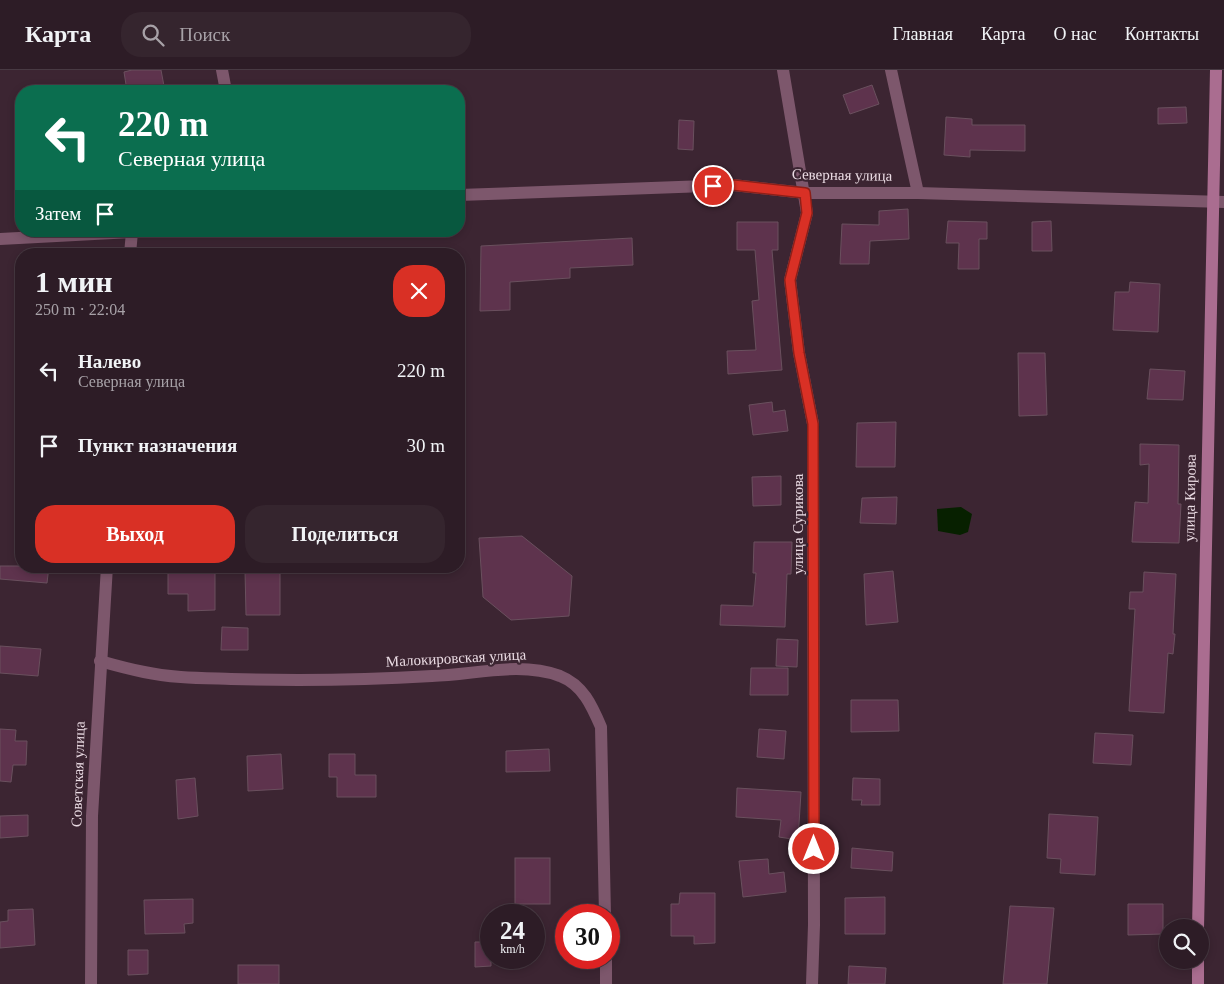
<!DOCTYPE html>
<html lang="ru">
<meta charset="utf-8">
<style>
:root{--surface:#2d1c26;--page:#35252e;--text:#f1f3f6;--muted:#a7a1a7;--line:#483a43;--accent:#d93025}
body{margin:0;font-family:Georgia,serif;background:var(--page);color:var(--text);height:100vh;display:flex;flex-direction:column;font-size:19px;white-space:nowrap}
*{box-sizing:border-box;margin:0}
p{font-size:16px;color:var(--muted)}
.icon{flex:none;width:28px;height:28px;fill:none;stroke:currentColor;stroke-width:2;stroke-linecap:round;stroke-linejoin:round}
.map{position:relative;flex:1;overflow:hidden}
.sheet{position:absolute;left:15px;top:178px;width:450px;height:325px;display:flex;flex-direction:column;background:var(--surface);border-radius:20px;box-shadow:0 2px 8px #0003,0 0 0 1px var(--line)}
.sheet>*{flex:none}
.banner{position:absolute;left:15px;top:15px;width:450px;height:152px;border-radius:20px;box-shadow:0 2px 8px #0003,0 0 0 1px var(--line);background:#0b6e4f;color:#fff;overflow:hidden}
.buttons{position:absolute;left:1159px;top:849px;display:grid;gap:10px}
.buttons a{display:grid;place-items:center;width:50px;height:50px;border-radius:50%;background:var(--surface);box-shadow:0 2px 8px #0003,0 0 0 1px var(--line);font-size:25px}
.speed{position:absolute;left:480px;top:834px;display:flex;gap:10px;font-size:25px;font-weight:700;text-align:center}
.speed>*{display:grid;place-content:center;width:65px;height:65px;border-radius:50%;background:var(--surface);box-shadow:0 2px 8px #0003,0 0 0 1px var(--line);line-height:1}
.speed small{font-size:12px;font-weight:400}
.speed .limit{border:8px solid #d22;background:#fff;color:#111}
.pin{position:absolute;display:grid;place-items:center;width:42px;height:42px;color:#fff;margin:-21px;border:2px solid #fff;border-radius:50%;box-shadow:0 1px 5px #0007}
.me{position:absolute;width:55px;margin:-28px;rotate:0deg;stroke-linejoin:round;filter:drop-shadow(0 0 4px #0008)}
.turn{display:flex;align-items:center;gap:18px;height:105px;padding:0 20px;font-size:22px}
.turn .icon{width:65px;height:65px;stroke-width:2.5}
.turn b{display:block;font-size:35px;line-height:42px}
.then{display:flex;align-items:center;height:48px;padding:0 20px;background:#0003;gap:10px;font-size:19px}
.round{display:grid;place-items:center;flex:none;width:52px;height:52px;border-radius:20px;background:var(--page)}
.overview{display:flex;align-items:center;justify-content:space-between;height:85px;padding:0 20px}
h1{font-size:30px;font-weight:700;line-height:38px}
.action{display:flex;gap:10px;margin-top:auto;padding:10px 20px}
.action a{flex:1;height:58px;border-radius:20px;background:var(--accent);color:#fff;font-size:20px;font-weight:700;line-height:58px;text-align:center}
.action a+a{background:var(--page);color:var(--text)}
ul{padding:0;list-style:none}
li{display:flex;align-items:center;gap:15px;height:75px;padding:0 20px}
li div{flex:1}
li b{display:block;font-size:19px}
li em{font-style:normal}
header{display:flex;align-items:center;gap:30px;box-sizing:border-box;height:70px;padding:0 25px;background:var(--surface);border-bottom:1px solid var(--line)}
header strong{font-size:24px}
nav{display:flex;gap:28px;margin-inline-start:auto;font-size:18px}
.search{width:350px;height:45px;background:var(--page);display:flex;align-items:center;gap:12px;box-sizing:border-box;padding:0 18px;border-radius:20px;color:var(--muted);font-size:19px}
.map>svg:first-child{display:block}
.water{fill:#072000}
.building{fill:#5e334d;stroke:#6a505e}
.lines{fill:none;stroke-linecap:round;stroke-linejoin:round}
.street{stroke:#7d576c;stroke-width:12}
.secondary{stroke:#aa6d90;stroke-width:12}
.route-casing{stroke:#8d1f18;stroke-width:12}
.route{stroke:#d93025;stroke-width:9}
.labels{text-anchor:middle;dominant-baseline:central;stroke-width:4.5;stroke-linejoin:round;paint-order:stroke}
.street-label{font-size:15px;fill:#eadbe3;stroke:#3c2532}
</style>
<header>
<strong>Карта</strong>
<div class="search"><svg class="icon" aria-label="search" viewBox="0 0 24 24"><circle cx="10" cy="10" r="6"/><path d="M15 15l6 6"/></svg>Поиск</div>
<nav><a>Главная</a><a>Карта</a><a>О нас</a><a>Контакты</a></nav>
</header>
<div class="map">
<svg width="1224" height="914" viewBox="0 0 1224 914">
<rect width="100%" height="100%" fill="#3c2532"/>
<path class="water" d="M961,437L972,444L968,462L960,465L938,461L937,439Z"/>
<g class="building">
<path d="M132,0H161L164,16L127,21L124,2Z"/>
<path d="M872,15L879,34L850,44L843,25Z"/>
<path d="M1186,37L1187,53L1158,54V38Z"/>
<path d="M946,47L972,49V55H1025V81L970,80V87L944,85Z"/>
<path d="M679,50L694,51L693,80L678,79Z"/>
<path d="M908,139L909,169L870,171L869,194H840L842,154L879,155V141Z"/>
<path d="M948,151L987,152V169H979V199H958L959,173H946Z"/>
<path d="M1051,151L1052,181H1032V152Z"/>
<path d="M737,152H778V180H772L782,300L728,304L727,281L756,280L752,231L759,230L755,180H737Z"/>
<path d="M632,168L633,195L570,198V208L510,212V240L480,241L481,176Z"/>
<path d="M1130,212L1160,214L1158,262L1113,260L1115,222H1129Z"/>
<path d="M1018,283H1045L1047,345L1019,346Z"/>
<path d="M1150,299L1185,301L1183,330L1147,329Z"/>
<path d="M772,332L773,342L785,340L788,361L753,365L749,335Z"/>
<path d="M896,352L895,397H856L857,353Z"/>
<path d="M1140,374L1179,375L1178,434H1181L1179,473L1132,472L1135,432L1148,433L1149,394L1140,395Z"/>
<path d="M781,406V435L753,436L752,407Z"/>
<path d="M897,427L896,454L860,453L862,428Z"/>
<path d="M522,466L572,506L569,546L511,550L483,527L479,468Z"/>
<path d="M754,472H792L791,504H787L785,557L720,555L721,535L753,536L756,503H753Z"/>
<path d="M0,496H49L47,513L0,509Z"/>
<path d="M215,498V540L188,541V524H168V499Z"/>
<path d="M245,500H280V545H246Z"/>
<path d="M893,501L898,552L866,555L864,504Z"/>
<path d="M1144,502L1176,504L1173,564H1175L1173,584L1168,583L1164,643L1129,641L1135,539H1129L1130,522H1143Z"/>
<path d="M222,557L248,558V580H221Z"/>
<path d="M777,569L798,570L797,597L776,596Z"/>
<path d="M0,576L41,579L38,606L0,603Z"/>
<path d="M751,598H788V625H750Z"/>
<path d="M851,630H898L899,661L851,662Z"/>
<path d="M0,659L16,660L15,671H27L26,695H13L11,712L0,711Z"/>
<path d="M759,659L786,661L784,689L757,687Z"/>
<path d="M1095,663L1133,665L1131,695L1093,693Z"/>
<path d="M549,679L550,701L506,702V681Z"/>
<path d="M281,684L283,719L248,721L247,686Z"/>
<path d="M329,684H355V705H376V727H337V707H329Z"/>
<path d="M195,708L198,746L178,749L176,710Z"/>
<path d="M853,708L880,709V735H861L862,730H852Z"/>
<path d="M737,718L801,722L798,770L779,767L781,750L736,747Z"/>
<path d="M1049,744L1098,747L1095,805L1060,803L1061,789L1047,788Z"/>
<path d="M28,745V766L0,768V746Z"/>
<path d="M852,778L893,782L892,801L851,798Z"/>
<rect x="515" y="788" width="35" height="46"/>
<path d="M768,789L769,804L784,802L786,822L743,827L739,791Z"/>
<path d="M680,823H715V873L694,874V866H671V834H679Z"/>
<path d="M885,827V864H845V828Z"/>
<path d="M193,829V853L184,854L185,863L145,864L144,830Z"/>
<path d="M1128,834H1163V864L1128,865Z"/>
<path d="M1010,836L1054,838L1047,914H1003Z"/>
<path d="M33,839L35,875L0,878V852L8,851V840Z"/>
<path d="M475,872H491V896L475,897Z"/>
<path d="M128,880H148V904L128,905Z"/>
<rect x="238" y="895" width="41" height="19"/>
<path d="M849,896L886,898L885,914H848Z"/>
</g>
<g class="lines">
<g class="street">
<path d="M222,0L226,21"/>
<path d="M783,0L807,143L790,210L799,283L813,354L814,855L812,914"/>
<path d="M891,0L918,123"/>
<path d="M459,125L733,115L805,123H918L1224,132"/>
<path d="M0,169L132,162"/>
<path d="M130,184L132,162L138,161"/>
<path d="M100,591C114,595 129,599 144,602C172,608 202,608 231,609C297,611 365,610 432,606C474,605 519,591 560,606C583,615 592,636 601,657L605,845"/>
<path d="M606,888V914"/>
<path d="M91,914L92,746L107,496"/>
</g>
<g class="secondary">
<path d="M1198,858L1216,0"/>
<path d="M1198,914V890"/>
</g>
</g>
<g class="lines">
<g class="route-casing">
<path id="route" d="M713,116L733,115L805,123L807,143L790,210L799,283L813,354L814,779"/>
</g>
<use href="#route" class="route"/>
</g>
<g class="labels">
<g class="street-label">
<text transform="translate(842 105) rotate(1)">Северная улица</text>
<text transform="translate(1190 428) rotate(-89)">улица Кирова</text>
<text transform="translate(798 454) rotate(-90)">улица Сурикова</text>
<text transform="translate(456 588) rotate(-3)">Малокировская улица</text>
<text transform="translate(78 704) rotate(-88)">Советская улица</text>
</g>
</g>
</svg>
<div class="buttons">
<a><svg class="icon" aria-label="search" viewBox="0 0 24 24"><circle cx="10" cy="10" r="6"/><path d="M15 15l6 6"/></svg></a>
</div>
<div class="speed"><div>24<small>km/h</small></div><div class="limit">30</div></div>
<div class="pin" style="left:713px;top:116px;background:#d93025"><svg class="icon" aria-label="arrive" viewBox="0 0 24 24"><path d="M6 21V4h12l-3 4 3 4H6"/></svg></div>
<svg class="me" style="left:814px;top:779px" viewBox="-20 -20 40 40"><circle r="17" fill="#d93025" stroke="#fff" stroke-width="3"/><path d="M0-11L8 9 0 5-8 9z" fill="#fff"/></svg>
<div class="banner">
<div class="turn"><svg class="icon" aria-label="left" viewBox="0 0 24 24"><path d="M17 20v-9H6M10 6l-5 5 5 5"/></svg><div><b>220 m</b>Северная улица</div></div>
<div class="then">Затем<svg class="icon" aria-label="arrive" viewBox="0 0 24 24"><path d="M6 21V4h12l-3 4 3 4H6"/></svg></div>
</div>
<section class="sheet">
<div class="overview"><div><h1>1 мин</h1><p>250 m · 22:04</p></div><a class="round" style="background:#d93025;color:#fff"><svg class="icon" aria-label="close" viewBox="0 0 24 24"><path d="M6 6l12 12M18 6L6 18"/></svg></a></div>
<ul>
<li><svg class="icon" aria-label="left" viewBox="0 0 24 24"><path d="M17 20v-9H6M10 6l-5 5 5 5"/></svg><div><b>Налево</b><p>Северная улица</p></div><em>220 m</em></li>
<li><svg class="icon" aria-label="arrive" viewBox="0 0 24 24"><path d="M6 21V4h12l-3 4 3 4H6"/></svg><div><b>Пункт назначения</b></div><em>30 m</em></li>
</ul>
<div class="action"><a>Выход</a><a>Поделиться</a></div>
</section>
</div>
